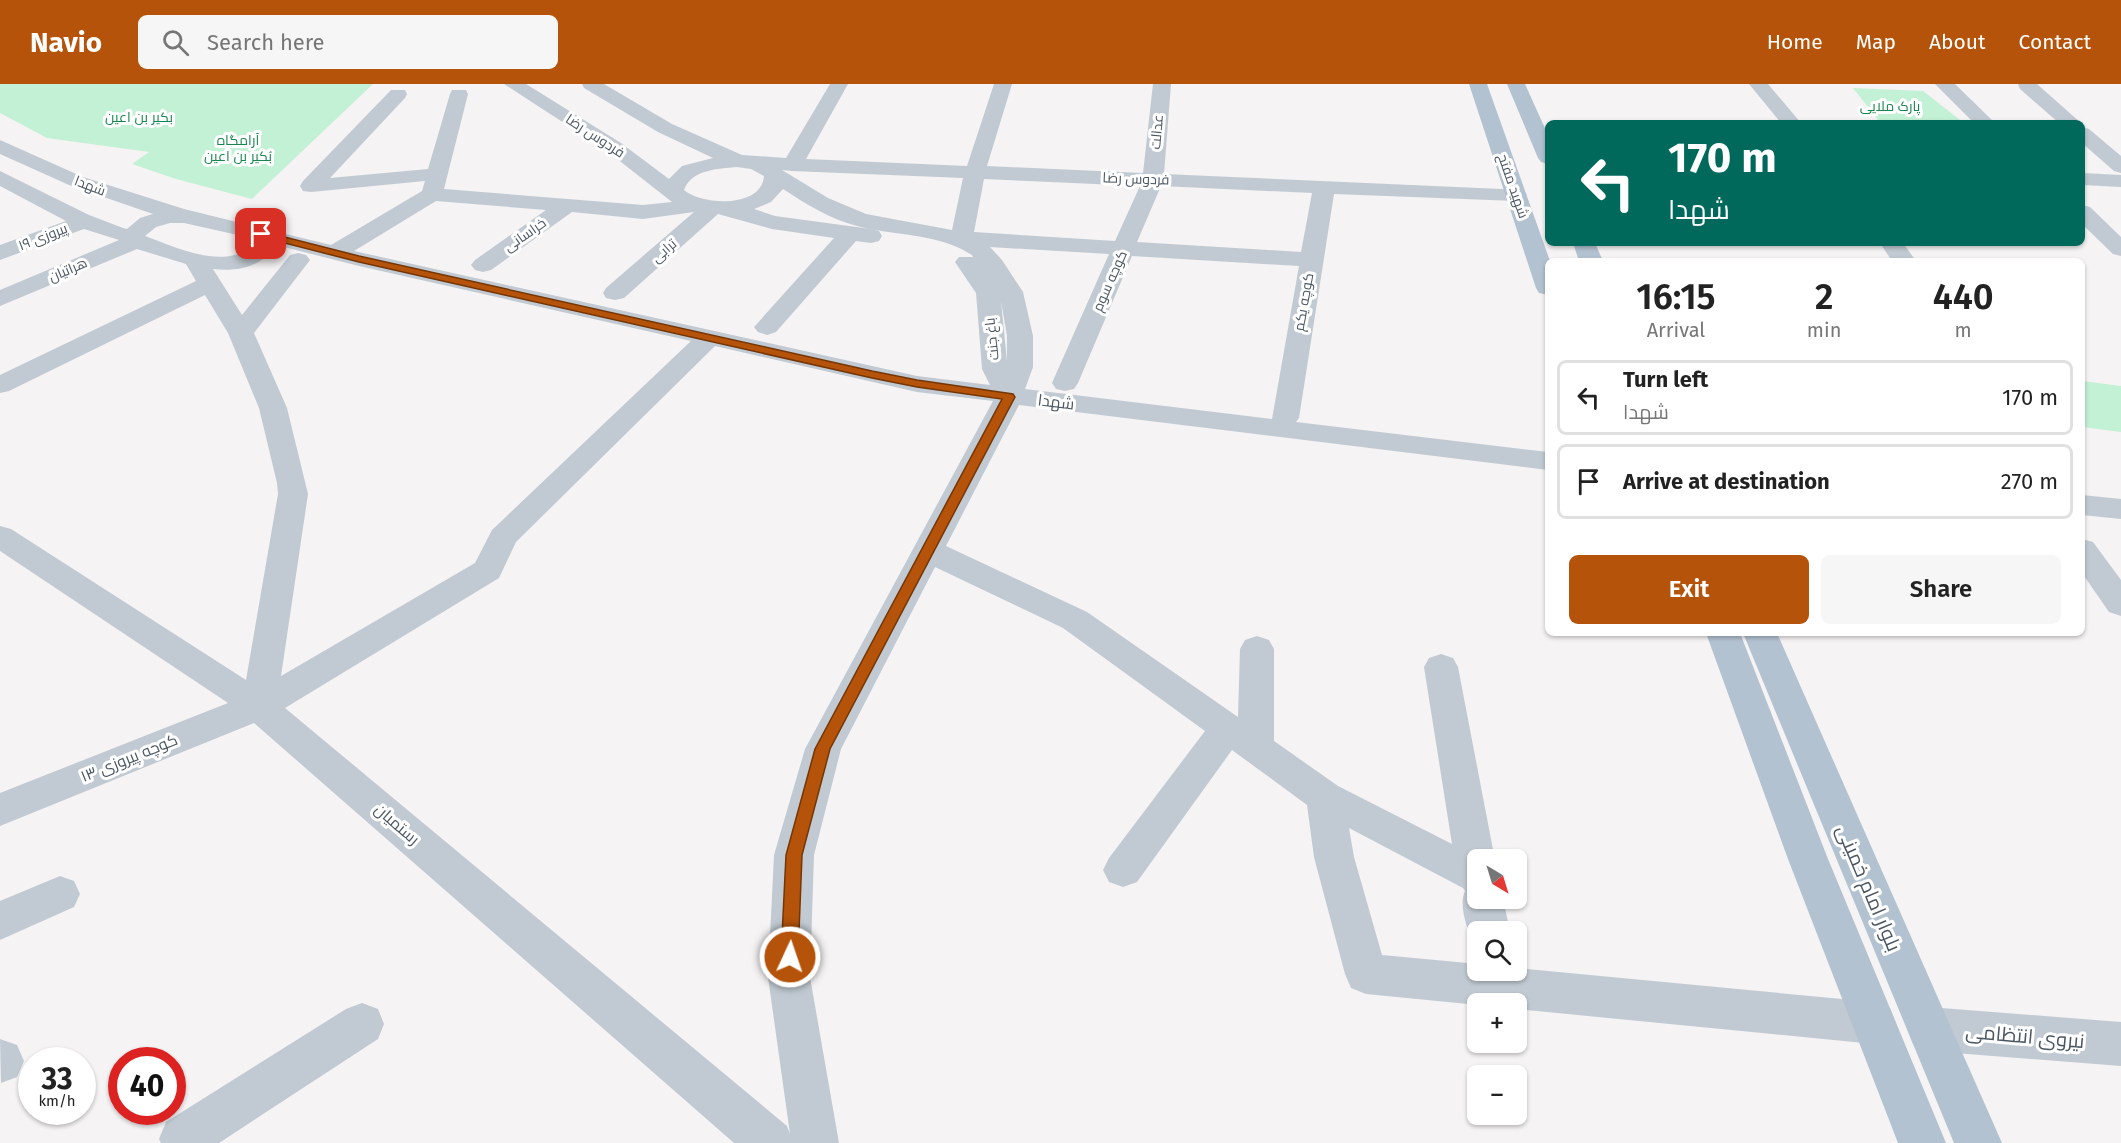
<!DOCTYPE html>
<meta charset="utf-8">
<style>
:root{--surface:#fff;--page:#f6f6f6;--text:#222;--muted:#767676;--line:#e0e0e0;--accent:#b45309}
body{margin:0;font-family:"Fira Sans",Cairo,sans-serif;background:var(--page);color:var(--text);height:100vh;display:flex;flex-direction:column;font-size:22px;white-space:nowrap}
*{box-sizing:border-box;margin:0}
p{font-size:20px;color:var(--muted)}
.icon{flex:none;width:33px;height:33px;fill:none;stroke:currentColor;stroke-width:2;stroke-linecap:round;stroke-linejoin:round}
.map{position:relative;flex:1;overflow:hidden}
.side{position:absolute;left:1545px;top:174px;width:540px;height:378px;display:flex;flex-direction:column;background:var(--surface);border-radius:9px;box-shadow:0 2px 4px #0004}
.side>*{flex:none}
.guide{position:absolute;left:1545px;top:36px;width:540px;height:126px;border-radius:9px;box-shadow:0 2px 4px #0004;background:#00695c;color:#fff;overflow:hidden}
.needle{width:39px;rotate:142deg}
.tools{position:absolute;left:1467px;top:765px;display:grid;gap:12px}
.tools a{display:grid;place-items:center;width:60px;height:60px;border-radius:9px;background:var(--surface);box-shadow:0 2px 4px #0004;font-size:30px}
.speed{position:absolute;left:18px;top:963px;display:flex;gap:12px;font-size:30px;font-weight:700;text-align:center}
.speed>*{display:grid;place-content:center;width:78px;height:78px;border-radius:50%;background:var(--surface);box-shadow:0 2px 4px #0004;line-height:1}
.speed small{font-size:15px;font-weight:400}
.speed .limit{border:9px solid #d22;background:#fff;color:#111}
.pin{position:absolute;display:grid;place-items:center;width:51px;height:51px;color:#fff;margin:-26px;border-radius:12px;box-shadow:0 3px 9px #0006}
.me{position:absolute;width:66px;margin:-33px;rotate:3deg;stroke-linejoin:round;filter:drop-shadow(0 0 4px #0008)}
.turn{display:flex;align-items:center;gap:21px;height:126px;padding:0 24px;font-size:27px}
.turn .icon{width:78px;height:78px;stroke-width:2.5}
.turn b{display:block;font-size:42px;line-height:51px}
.eta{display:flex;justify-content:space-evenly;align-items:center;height:102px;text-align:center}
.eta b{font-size:36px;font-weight:600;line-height:42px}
.cta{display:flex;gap:12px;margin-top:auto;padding:12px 24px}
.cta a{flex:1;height:69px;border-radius:9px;background:var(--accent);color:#fff;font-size:24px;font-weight:600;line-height:69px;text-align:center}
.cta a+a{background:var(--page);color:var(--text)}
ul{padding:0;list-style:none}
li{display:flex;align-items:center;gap:18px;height:75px;margin:0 12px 9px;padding:0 12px;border:3px solid var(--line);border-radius:9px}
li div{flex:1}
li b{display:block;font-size:22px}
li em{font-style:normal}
header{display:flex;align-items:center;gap:36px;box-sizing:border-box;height:84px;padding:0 30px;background:var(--accent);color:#fff}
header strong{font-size:28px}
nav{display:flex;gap:33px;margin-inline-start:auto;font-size:21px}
.search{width:420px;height:54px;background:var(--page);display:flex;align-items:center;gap:15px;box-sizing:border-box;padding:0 21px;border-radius:9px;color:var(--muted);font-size:22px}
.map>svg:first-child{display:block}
.green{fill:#c3f1d5}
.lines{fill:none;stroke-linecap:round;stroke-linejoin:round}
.minor{fill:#c1cad2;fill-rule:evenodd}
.major{fill:#b3c2d1;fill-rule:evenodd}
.route{fill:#b45309;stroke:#753606;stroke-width:1.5}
.labels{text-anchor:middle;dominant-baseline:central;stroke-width:6;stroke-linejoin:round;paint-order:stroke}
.far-park-label{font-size:14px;fill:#17864f;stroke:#fff}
.far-street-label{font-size:14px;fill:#4a5661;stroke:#fff}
.street-label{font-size:16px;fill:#4a5661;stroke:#fff}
.near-street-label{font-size:20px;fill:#4a5661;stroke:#fff}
</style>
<header>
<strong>Navio</strong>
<div class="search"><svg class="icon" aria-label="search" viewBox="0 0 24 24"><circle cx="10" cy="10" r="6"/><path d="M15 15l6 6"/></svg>Search here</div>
<nav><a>Home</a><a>Map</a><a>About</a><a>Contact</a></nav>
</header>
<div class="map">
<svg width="2121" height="1059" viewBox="0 0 2121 1059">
<rect width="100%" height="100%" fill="#f5f3f3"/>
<g class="green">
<path d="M0,0H373L252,115L176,95L132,80L149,68L47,54L0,29Z"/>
<path d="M1853,4L1923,7L1964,39H1812L1811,37H1879Z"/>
<path d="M2082,297L2121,302V348L2082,343Z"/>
</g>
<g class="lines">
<g class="minor">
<path d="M504,0H526L621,59L669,95L682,82L713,74L658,48L584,4L582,0H604L672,40L742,71L786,74L830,0H848L806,75L967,82L994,0H1012L987,82L1143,89L1153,0H1171L1164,90L1524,106L1527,111L1524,116L1516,117L1334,110L1299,334L1296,338L1548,368V386L1019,321L946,462L1087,528L1238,633L1240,565L1245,556L1257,552L1269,556L1274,565V657L1338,702L1452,760L1424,583L1429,574L1441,570L1453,574L1458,583L1495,776H1478V814H1503L1510,848H1478V863L1474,861C1468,847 1458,822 1465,807L1463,804L1349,744L1354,773L1382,871L1478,880V886H1516V884L1874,918L1890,924L1896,939L1890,954L1874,960L1516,925V920L1478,921L1366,910L1351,904L1345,890L1314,773L1307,721L1232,666L1137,798L1123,803L1109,798L1103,786L1109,774L1205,647L1063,544L935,483L841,665L814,771L810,893L839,1059H734L254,639L0,742V709L228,619L0,467V442L11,445L246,596L278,410L277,399L259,324L228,249L205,211L9,307L0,309V291L196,197L186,180L137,165L0,222V206L119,156L84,145L0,176V161L66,137L0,102V87L89,131L123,144L127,145L140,134L153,130L69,101L0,70V56L83,93L184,125L331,161L422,107L425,97L311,108L303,107L300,102L303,97L391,6H405L407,10L405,14L330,94L428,85L450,10L452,6H466L468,10L444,105L643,121L672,118L607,67ZM737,83L751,85L764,92C762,124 703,122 684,106C692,85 718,85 737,83ZM782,86L792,87L963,94L952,146L866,130L828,114ZM984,95L1140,102L1115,157L974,148ZM1161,102L1312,109L1301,168L1137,158ZM783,105C806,120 830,135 857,142C895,152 938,149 972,171L973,173H959L955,178L976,209L982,285L990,301L917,292L354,167L436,117L546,126L475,176L471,181L475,186L483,188L491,186L572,128L643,135L694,128L606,204L603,209L606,214L615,216L624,214L718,130L772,145L834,154L754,243L758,248L767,251L776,248L856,157L871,159L879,157L882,152L879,147L871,145L775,132L754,125L771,118ZM170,139H184L251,154L253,160C227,188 175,163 145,152L156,143ZM276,161L359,182L691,257L492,446L475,479L281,592L308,410L287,324L254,249L310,176L306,171L298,169L290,171L242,231L213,185C238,188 262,183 276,161ZM990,163L1109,170L1052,299L1056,305L1065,307L1074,305L1078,299L1132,172L1299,182L1272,335L1025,305L1033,283V252L1023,208L1002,176ZM1001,217L1007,252V277ZM715,262L917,308L993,317L805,665L774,771L768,893L790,1050L787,1042L285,624L499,494L516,458Z"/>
<path d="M1749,0H1768L1801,39H1781Z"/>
<path d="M1935,0H1955L1995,39H1974Z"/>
<path d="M2018,0H2037L2081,39H2059L2020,5Z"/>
<path d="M2082,43L2089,45L2121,72V89L2114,87L2082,59Z"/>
<path d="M2082,89L2121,91V103L2082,101Z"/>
<path d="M2082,121L2090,123L2121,153V172L2113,170L2082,140Z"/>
<path d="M1880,159H1903L1916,177H1892Z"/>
<path d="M2082,411L2121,415V435L2082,431Z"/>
<path d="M2082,455L2093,458L2121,496V532L2109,528L2082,489Z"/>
<path d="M60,792L74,797L80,810L74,823L0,856V817Z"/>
<path d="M362,919L378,925L384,940L378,955L219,1059H161L159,1055L166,1038L346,925Z"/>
<path d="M1929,923L2121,938V982L1929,967L1913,960L1907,945L1913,930Z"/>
<path d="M0,955L17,961L24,977L17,993L1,999Z"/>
</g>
<g class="major">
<path d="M1469,0H1487L1550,177H1548V211L1539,209L1536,204Z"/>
<path d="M1507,0H1525L1548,51V80L1541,78L1538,74Z"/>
<path d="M1573,159H1595L1603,177H1579Z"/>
<path d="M1706,549H1740L1828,775L1946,1059H1898L1788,775Z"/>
<path d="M1743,549H1777L2002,1059H1954Z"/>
</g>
</g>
<path class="route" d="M261,147L359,172L872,287L917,296L1013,310L1015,313L830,665L802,771L798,873L796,878L790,881L783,878L781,873L786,771L815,665L1002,315L917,303L872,294L359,178L257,152V148Z"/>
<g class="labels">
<g class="far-park-label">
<text x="1890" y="22">پارک ملایی</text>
<text x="139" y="33">بکیر بن اعین</text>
<text x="238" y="56">آرامگاه<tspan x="238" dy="16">بُکیر بن اعین</tspan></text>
</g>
<g class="far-street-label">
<text transform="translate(1157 48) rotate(-85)">عدالت</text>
<text transform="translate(595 52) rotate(33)">فردوس رضا</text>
<text transform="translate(1136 95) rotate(2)">فردوس رضا</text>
<text transform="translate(90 102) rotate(21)">شهدا</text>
<text transform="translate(1513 102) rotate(71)">شهید مفتح</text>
<text transform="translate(525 151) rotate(-35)">خراسانی</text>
<text transform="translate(43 153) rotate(-21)">پیروزی ۱۹</text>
<text transform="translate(664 167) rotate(-41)">ترابی</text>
<text transform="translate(68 186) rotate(-23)">هراتیان</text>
<text transform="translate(1110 197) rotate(-66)">کوچه سوم</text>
<text transform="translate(1304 218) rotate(-80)">کوچه یکم</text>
<text transform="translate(992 255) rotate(-96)">باغ جنت</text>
</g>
<g class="street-label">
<text transform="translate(1056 318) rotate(7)">شهدا</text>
<text transform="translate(129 674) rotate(-22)">کوچه پیروزی ۱۳</text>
<text transform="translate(397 740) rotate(41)">رستمیان</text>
</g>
<g class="near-street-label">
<text transform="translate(1869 804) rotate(67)">بلوار امام خمینی</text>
<text transform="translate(2025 952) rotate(5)">نیروی انتظامی</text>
</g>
</g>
</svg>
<div class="tools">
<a><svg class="needle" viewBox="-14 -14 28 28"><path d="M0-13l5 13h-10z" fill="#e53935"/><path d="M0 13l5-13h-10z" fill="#767676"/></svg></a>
<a><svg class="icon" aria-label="search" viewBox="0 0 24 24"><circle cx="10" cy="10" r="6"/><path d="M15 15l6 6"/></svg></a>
<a>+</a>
<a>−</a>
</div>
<div class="speed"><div>33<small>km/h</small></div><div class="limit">40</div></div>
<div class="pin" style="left:261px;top:150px;background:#d93025"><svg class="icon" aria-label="arrive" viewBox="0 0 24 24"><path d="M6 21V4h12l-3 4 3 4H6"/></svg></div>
<svg class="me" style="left:790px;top:873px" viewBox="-20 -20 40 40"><circle r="17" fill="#b45309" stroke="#fff" stroke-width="3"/><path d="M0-11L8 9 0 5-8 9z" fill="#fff"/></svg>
<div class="guide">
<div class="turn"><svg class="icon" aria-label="left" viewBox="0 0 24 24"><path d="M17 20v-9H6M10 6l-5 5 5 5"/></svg><div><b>170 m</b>شهدا</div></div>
</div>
<section class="side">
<div class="eta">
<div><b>16:15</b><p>Arrival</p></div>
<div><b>2</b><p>min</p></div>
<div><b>440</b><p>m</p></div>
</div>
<ul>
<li><svg class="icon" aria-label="left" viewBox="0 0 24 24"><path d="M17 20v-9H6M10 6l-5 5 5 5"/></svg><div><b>Turn left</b><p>شهدا</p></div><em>170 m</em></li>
<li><svg class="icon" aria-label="arrive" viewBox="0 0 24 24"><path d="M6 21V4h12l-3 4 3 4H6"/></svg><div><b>Arrive at destination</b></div><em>270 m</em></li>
</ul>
<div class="cta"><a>Exit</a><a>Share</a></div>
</section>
</div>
